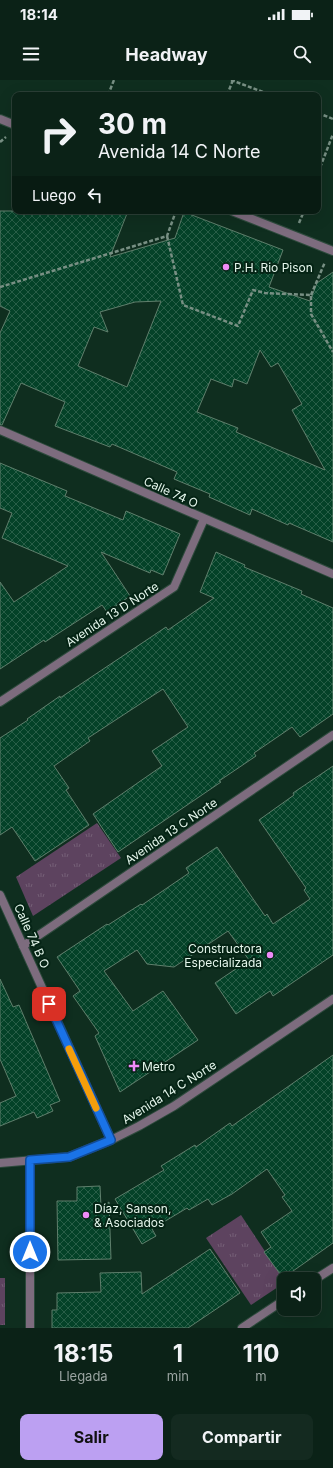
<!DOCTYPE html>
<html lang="es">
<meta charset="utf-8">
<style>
:root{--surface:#0b2217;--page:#142a20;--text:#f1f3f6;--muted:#9aa4a1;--line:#2b3f36;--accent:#bca0f2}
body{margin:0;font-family:Inter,sans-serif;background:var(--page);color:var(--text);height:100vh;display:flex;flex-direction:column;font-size:15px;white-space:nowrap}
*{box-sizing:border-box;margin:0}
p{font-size:13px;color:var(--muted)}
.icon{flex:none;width:22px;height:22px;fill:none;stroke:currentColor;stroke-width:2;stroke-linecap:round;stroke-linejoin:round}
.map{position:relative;height:1248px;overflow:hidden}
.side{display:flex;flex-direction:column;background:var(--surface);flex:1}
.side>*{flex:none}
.banner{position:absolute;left:12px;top:12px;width:309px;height:122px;border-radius:8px;box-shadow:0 4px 16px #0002,0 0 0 1px var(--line);background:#0b2217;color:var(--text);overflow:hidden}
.fabs{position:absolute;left:277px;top:1192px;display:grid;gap:8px}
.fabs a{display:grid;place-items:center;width:44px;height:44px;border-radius:8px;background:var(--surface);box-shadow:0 4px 16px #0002,0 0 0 1px var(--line);font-size:20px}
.pin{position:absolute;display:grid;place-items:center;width:34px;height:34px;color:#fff;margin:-17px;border-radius:8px;box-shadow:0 2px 6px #0006}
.me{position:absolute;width:44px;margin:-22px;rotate:0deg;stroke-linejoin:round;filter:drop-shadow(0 0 3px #0008)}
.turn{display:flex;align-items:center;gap:14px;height:84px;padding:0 20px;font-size:18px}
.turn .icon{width:52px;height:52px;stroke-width:2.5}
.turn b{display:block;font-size:28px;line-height:34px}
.then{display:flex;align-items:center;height:38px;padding:0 20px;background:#0003;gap:8px;font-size:15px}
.eta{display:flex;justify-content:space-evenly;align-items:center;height:68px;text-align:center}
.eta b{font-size:24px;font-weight:700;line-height:28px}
.primary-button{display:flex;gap:8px;margin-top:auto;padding:8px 20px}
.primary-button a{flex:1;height:46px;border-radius:8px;background:var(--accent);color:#111;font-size:16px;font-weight:700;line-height:46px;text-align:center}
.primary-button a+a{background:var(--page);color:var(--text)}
.status{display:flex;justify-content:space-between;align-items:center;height:28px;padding:0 20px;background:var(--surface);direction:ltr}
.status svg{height:11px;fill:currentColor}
header{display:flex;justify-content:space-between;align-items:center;height:52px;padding:0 20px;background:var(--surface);font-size:18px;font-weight:700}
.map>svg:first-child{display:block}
.grass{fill:url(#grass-tufts)}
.building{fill:url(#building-cross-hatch);stroke:#5f7f6c;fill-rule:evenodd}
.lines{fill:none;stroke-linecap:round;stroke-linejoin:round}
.minor-casing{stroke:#2d4a3c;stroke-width:10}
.tertiary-casing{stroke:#2d4a3c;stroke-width:10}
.path{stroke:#789084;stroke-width:2.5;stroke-dasharray:4 2;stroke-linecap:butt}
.minor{stroke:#7d6c7e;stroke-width:8}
.tertiary{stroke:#7d6c7e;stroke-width:8}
.route-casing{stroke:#114b97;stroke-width:10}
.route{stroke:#1a73e8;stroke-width:7}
.slow{stroke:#f59e0b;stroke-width:7}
.poi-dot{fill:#ee8bf8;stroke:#052415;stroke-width:1.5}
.labels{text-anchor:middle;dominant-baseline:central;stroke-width:4;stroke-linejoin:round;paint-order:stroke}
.poi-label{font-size:12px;fill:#e5f6ec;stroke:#052415;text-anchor:start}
.street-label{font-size:12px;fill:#e5f6ec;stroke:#052415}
</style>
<div class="status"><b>18:14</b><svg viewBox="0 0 49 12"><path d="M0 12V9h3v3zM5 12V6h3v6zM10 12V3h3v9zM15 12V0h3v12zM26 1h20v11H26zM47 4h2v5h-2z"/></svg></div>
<header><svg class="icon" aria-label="menu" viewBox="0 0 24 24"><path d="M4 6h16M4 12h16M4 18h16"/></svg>Headway<svg class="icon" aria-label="search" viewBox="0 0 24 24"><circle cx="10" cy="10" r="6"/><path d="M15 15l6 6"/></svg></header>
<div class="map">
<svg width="333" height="1248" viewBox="0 0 333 1248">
<defs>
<pattern id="grass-tufts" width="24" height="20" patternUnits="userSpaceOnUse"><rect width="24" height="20" fill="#5d435f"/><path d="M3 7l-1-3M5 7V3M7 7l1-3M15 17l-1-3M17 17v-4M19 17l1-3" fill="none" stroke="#745f76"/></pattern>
<pattern id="building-cross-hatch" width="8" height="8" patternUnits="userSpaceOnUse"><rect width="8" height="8" fill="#044228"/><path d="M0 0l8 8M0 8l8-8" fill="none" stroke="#285e47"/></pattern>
</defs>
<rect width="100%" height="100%" fill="#0f2e1f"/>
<g class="grass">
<path d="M97,743L121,778L33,836L16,797Z"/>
<path d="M241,1135L284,1200V1203L251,1225L206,1158Z"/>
<rect x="0" y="1198" width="5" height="47"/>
</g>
<g class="building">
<path d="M0,131H128L110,177L175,158L184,132L283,170L269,207L310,221L317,203L333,192V462L289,443L288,445L252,429L250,435L209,417L210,414L174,399L177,392L112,364L110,367L55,346L65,322L21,303L2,345H0V253L10,231L0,226ZM161,221L127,307L78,286L94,247L108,252L100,232L135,222ZM260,270L271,287L278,283L302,324L292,330L325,390L236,352L238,348L197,332L211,299L232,307L234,299L247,304Z"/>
<path d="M0,383L67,411L65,416L123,440L126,431L180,454L163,495L151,490L150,493L101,472L130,516L107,532L102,525L45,562L44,560L0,589V502L14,522L68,486L2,458L12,433L0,428Z"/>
<path d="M216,472L245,485L244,487L302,511L301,514L333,528V634L300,657L292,647L254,673L256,676L219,701L221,702L118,772L93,734L162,686L152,671L188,647L163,609L88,658L90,661L54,686L69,708L66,710L89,745L35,781L12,747L0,755V658L28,640L27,639L60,616V618L166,547L168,550L214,518L200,512Z"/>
<path d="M333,686V875L273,916L270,911L236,934L215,903L249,880L228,851L174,887L147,884L137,870L104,891L133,931L163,911L198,960L120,1012L95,956L99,953L73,916L80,911L57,877L107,844L108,845L141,824L142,825L189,793L186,788L217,767L265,836L267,834L273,844L310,819L304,810L306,808L259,740L294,715L293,713Z"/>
<path d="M0,899L13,927L19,925L60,1021L50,1025L53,1031L37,1038L34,1032L0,1046V1023L16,1016L0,979Z"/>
<path d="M333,975V1163L283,1198L264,1172L271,1167L261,1152L292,1131L282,1117L285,1115L267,1089L232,1114L212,1125L208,1119L189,1130L187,1128L152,1149L156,1156L142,1164L115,1119L164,1090L161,1086L195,1065L196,1067L230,1043L232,1046Z"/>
<path d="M100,1106L101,1127L109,1122L111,1179L58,1180L57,1121H77V1107Z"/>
<path d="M210,1169L240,1213L188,1248H52V1230H57V1213L101,1212L100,1193L141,1192L142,1214Z"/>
</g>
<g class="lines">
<g class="minor-casing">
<g id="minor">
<path d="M0,39L15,45"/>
<path d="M232,131L333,171"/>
<path d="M0,350L333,494"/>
<path d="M0,622L174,507L204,439"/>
<path d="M0,815L111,1060"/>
<path d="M23,866L333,655"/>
<path d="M30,1080V1248"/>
<path d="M314,1200L333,1188"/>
<path d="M242,1248L284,1220"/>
</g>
</g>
<g class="tertiary-casing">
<path id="tertiary" d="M0,1083L69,1077L111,1060L139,1046L174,1026L333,919"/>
</g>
<g class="path">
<path d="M231,0L271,15"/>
<path d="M108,15L114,0"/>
<path d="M227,15L233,0"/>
<path d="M318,33L333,39"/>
<path d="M0,62L6,57"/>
<path d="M318,93L333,54"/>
<path d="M299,143L304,131"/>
<path d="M167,156L183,225L238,246L253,210L265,213L311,215V234L333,272"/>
<path d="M0,207L167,156L176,131"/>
<path d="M311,215L325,182"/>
</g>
<use href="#minor" class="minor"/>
<use href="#tertiary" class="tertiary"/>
</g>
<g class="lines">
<g class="route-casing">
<path id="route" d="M30,1172V1080L69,1077L111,1060L49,924"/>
</g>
<use href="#route" class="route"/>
<path class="slow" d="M69,969L96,1028"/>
</g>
<g class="poi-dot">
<circle cx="226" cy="187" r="4"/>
<circle cx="270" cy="875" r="4"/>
<path d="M132 980h4v4h4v4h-4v4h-4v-4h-4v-4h4z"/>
<circle cx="86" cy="1135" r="4"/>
</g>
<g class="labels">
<g class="poi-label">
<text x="234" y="187">P.H. Rio Pison</text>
<text x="262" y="868" text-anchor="end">Constructora<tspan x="262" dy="14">Especializada</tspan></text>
<text x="142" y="986">Metro</text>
<text x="94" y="1128">Díaz, Sanson,<tspan x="94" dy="14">&amp; Asociados</tspan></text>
</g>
<g class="street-label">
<text transform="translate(171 412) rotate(24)">Calle 74 O</text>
<text transform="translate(112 534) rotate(-33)">Avenida 13 D Norte</text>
<text transform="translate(171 751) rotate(-34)">Avenida 13 C Norte</text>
<text transform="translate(32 856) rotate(66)">Calle 74 B O</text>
<text transform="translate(169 1012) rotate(-32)">Avenida 14 C Norte</text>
</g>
</g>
</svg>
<div class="fabs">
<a><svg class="icon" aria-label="sound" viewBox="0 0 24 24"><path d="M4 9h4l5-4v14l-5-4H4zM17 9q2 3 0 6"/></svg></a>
</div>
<div class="pin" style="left:49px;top:924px;background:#d93025"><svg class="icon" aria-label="arrive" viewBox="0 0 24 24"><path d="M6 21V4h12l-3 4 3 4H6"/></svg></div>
<svg class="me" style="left:30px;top:1172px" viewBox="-20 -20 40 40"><circle r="17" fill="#1a73e8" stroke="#fff" stroke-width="3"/><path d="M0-11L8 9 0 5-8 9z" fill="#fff"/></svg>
<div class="banner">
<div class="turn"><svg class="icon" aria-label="right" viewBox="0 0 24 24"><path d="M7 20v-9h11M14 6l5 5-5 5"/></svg><div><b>30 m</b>Avenida 14 C Norte</div></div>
<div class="then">Luego<svg class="icon" aria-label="left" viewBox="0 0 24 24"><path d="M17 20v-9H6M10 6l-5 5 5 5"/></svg></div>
</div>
</div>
<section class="side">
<div class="eta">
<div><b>18:15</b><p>Llegada</p></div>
<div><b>1</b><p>min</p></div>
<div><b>110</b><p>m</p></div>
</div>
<div class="primary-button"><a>Salir</a><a>Compartir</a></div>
</section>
